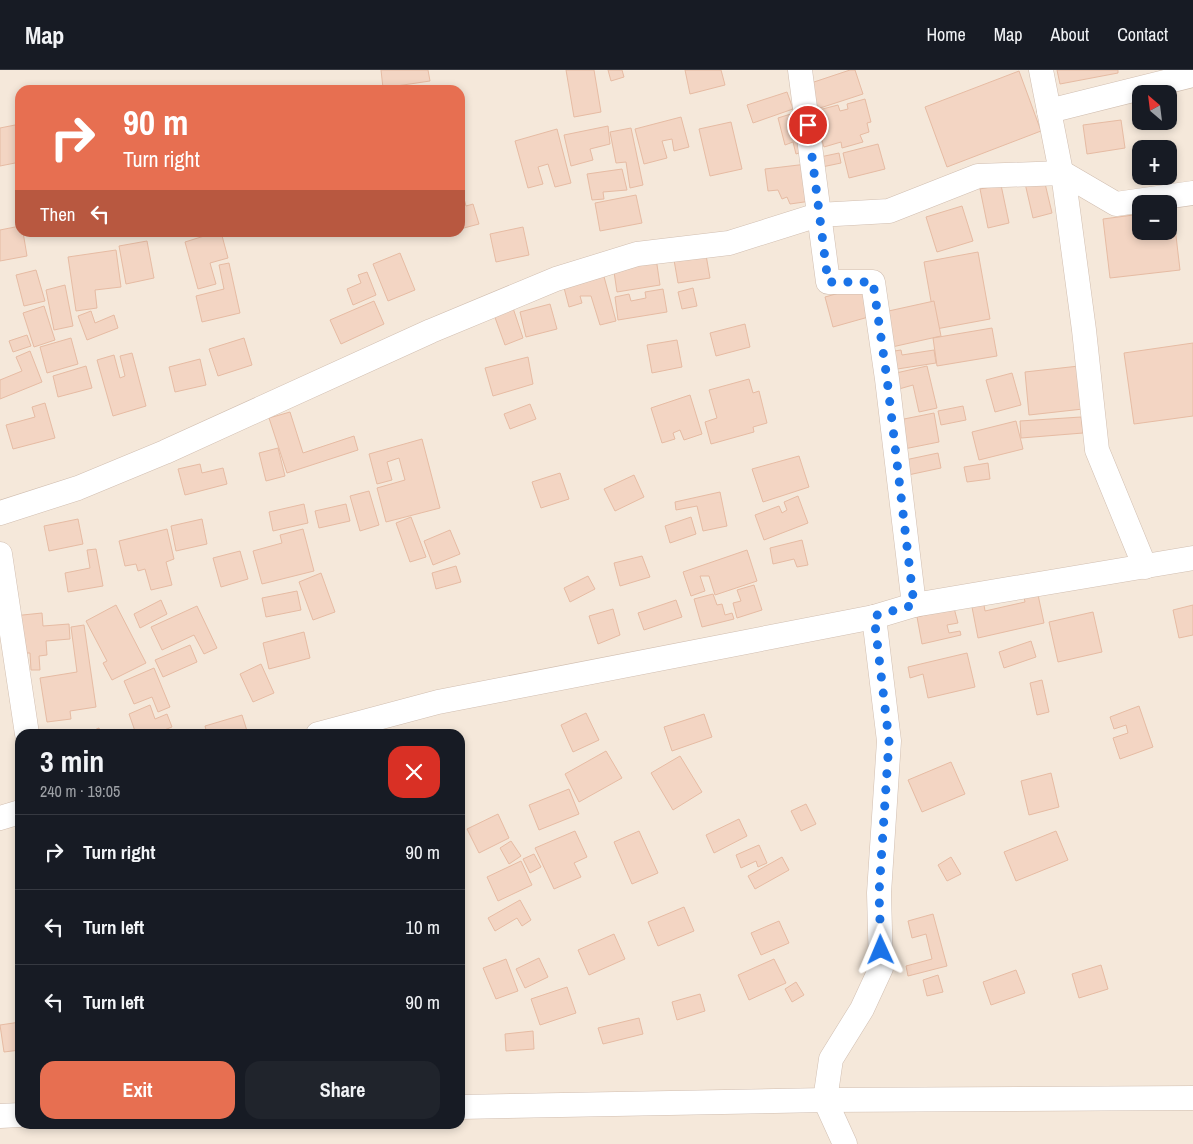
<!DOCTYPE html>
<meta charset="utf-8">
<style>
:root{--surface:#171b24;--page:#20242c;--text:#f1f3f6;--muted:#9ea1a6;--line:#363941;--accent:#e76f51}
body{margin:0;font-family:"Archivo Narrow",sans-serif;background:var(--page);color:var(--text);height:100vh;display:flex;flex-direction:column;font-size:19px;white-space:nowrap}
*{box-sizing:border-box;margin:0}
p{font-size:16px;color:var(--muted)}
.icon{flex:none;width:28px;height:28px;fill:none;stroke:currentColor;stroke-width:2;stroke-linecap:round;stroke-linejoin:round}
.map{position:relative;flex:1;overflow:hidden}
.panel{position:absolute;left:15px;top:659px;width:450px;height:400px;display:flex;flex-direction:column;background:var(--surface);border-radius:15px;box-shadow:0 2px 8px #0003}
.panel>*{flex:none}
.hud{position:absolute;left:15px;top:15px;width:450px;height:152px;border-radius:15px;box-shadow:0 2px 8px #0003;background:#e76f51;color:#fff;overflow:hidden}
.needle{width:32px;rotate:332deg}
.buttons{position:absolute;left:1132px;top:15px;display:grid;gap:10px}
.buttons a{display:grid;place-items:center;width:45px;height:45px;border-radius:10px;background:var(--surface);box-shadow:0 2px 8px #0003;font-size:25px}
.pin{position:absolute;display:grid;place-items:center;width:42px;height:42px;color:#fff;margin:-21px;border:2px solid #fff;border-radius:50%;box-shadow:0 1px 5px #0007}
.me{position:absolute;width:55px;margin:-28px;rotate:359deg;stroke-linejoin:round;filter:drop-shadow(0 0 4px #0008)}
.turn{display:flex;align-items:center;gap:18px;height:105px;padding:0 25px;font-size:22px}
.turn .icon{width:65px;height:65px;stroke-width:2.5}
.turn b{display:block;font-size:35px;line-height:42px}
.then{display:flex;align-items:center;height:48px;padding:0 25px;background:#0003;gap:10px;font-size:19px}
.round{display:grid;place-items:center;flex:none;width:52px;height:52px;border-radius:15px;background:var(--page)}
.overview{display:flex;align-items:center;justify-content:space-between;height:85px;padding:0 25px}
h1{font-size:30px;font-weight:800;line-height:38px}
.primary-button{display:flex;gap:10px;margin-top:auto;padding:10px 25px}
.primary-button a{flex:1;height:58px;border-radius:15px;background:var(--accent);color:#fff;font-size:20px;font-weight:800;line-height:58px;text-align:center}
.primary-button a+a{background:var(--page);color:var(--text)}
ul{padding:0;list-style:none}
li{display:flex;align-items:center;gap:15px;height:75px;padding:0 25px;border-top:1px solid var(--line)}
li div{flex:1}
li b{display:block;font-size:19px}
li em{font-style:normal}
header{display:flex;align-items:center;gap:30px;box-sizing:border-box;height:70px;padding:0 25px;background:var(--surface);border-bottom:1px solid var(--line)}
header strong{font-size:24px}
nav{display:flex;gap:28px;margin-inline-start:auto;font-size:18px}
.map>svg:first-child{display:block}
.residential{fill:#f5e8da;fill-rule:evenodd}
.building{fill:#f3d5c3;stroke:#e6bba3}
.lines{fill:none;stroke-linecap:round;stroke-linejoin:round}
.minor-casing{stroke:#d1beb0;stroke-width:25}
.minor{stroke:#fff;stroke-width:24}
.route{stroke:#1a73e8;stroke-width:9;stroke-dasharray:0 16.2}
</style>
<header>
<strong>Map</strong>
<nav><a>Home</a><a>Map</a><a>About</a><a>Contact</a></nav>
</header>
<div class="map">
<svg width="1193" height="1074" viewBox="0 0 1193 1074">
<rect width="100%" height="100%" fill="#fdf6ec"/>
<path class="residential" d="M0,0H1193V1074H0ZM20,20H460V162H20ZM1141,24H1169V51H1141ZM1141,79H1169V106H1141ZM1141,134H1169V161H1141ZM20,664H460V1054H20Z"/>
<g class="building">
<path d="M381,0H428L430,11L383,18Z"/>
<path d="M566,0H594L601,42L574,47Z"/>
<path d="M608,0H622L624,7L611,11Z"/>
<path d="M685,0H721L725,15L690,24Z"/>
<path d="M850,0H855L863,24L814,40L805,15Z"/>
<path d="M1057,0H1118V3L1060,14Z"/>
<path d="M1019,1L1041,61L947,97L925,37Z"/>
<path d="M787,22L793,39L753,53L747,35Z"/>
<path d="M865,29L871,52L867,53L869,62L860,65L863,72L842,78L841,72L824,77L820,64L807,43L838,35L840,41L848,39L847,34Z"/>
<path d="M794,43L805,81L796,84L793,72L785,75L778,48Z"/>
<path d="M681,47L689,77L674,81L672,69L662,71L667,88L644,94L635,59Z"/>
<path d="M1121,50L1125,78L1087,84L1083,55Z"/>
<path d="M731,52L742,99L710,106L699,59Z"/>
<path d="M20,54V92L0,96V58Z"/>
<path d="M608,56L610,74L590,79L593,90L571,96L564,65Z"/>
<path d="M631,58L643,115L630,118L626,92L616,93L610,62Z"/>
<path d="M557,59L571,113L555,117L548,94L538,97L543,114L528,118L515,71Z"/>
<path d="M878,74L885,99L849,108L843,83Z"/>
<path d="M839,83L841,93L822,97L820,87Z"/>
<path d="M807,94L811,131L790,134L787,127L782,129L778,120L768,121L765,99Z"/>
<path d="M622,99L627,120L603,122L604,129L592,130L587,104Z"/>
<path d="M1043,105L1052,143L1033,148L1024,109Z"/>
<path d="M460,114L466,136L473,134L479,154L460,159Z"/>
<path d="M1001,115L1009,153L988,158L980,119Z"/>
<path d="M636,125L642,153L600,161L595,133Z"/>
<path d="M962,136L973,171L937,182L926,147Z"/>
<path d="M1173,140L1180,200L1110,208L1103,149L1141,144V161H1169V141Z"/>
<path d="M20,156V162H23L27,186L0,191V160Z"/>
<path d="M523,157L529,185L496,192L490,164Z"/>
<path d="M217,162H221L228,188L210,193L216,214L198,219L185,172Z"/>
<path d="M147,171L154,208L126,214L119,176Z"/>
<path d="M116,180L121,217L95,220L97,238L76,241L68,187Z"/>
<path d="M978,182L990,249L936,259L924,192Z"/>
<path d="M400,183L415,220L388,231L373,194Z"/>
<path d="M706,185L710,208L678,213L674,190Z"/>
<path d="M656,188L660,215L617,222L613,195Z"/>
<path d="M229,193L240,243L202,252L196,226L224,219L219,195Z"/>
<path d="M36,200L45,231L24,236L16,205Z"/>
<path d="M367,202L376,225L353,235L347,219L361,213L358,205Z"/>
<path d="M603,203L616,251L600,255L591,226H580L582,233L569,237L563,214Z"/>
<path d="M65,215L73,256L54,260L46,220Z"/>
<path d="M864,216L872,246L833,257L825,227Z"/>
<path d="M693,218L697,236L682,239L678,222Z"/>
<path d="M663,219L667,242L618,250L615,227L629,224L631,231L646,228L645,222Z"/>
<path d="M374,231L384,254L341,274L330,250Z"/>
<path d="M934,231L941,266L892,277L884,242Z"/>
<path d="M550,234L557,259L526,267L520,242Z"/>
<path d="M512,235L523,268L505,275L493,242Z"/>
<path d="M44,236L55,270L34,277L23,243Z"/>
<path d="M91,241L95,253L114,245L118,258L87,270L78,246Z"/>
<path d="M745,254L750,277L716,286L710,263Z"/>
<path d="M992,258L997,286L937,296L933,268Z"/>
<path d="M27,265L31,276L13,282L9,271Z"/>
<path d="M71,268L78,294L47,303L40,277Z"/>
<path d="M244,268L252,295L218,306L209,279Z"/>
<path d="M677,270L682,297L652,303L647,275Z"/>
<path d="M1193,273V346L1134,354L1124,283Z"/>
<path d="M901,280L902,285L934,280L936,293L891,300L888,282Z"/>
<path d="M30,281L42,312L0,329V310L22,301L16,287Z"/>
<path d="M132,283L146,336L113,346L97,290L114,285L120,308L125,306L120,286Z"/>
<path d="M528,287L533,314L493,326L485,298Z"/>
<path d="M200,289L206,315L175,322L169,297Z"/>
<path d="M86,296L92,318L58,327L53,306Z"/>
<path d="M927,296L937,338L919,342L913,315L899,319L896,303Z"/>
<path d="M1079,296L1083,339L1029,345L1025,302Z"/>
<path d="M1012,303L1021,335L995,342L986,310Z"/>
<path d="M749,309L753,323L759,321L767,353L753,357L754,362L711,374L705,352L717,348L709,320Z"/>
<path d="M690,325L702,364L684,370L680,360L673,363L675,369L662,373L651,338Z"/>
<path d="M45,333L55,368L13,379L6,355L35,347L32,337Z"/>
<path d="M530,334L536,349L510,359L504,344Z"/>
<path d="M963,336L966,350L941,355L938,341Z"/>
<path d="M290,342L303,383L354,366L358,380L287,403L269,348Z"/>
<path d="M934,343L939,372L899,380L894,351Z"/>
<path d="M1081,347L1083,363L1021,368L1020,351Z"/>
<path d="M1016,351L1023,379L979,390L972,362Z"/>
<path d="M422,369L440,438L386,452L377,418L405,410L399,388L387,392L392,410L377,414L369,384Z"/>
<path d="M278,378L285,406L266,411L259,383Z"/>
<path d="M938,383L941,398L908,405L905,390Z"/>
<path d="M799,386L809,417L763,432L752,399Z"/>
<path d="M988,393L990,409L967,412L964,397Z"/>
<path d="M200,394L202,403L223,398L227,414L185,425L178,399Z"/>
<path d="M560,403L569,429L541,438L532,412Z"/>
<path d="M634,405L644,427L615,441L604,419Z"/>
<path d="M369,421L379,455L360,461L350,426Z"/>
<path d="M720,422L727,456L703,461L697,436L676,440L675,432Z"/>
<path d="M798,426L808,453L764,470L755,445L779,436L782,443L787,440L784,432Z"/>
<path d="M304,434L308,453L273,461L269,442Z"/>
<path d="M346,434L350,451L319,458L315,441Z"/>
<path d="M411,447L426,487L410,492L396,453Z"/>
<path d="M691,447L696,464L670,473L665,456Z"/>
<path d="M78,449L83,474L49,481L44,456Z"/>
<path d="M202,449L207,474L176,481L171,456Z"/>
<path d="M167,459L174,489L166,492L172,515L151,520L145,499L138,501L136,494L125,496L119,471Z"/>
<path d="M303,459L314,501L262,514L253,481L282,473L280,465Z"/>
<path d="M450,460L460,484L433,495L424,471Z"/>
<path d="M802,470L808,495L797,497L794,489L773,494L770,478Z"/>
<path d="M96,479L103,516L68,522L65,503L90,498L87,480Z"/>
<path d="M747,480L757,511L715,525L709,506H700L705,521L691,526L683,502Z"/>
<path d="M240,481L248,509L221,517L213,488Z"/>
<path d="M642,486L650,507L620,516L614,493Z"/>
<path d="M456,496L461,512L436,519L432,503Z"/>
<path d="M321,503L335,542L313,550L299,512Z"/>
<path d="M588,506L595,519L570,532L564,518Z"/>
<path d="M754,515L762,540L737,548L733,533L741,531L737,520Z"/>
<path d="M1037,520L1044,553L978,568L971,532L983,529L985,541L1025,532L1023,523Z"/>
<path d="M297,521L301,540L266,547L262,528Z"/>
<path d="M713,524L717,535L722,534L725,545L732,543L734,549L702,557L694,529Z"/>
<path d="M161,530L167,544L140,558L134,544Z"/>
<path d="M676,530L682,547L644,560L638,543Z"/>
<path d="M116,535L146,593L112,610L103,593L107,591L86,551Z"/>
<path d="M1193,535V565L1179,568L1173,540Z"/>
<path d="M197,536L217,578L204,584L194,565L162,580L151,557Z"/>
<path d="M954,538L958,553L947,555L949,563L960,561L961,565L922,574L917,547Z"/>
<path d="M613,539L620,565L598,574L589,546Z"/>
<path d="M1093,542L1102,582L1058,592L1049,552Z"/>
<path d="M42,543L43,556L69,554L70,569L46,571L47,585L39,586L40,600H31L30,583H22L13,546Z"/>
<path d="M84,555L96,637L70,641L71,649L47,652L40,608L77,602L71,557Z"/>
<path d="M304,562L310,588L269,599L263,573Z"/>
<path d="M1031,571L1036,587L1004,598L999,582Z"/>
<path d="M190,575L197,592L163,607L155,590Z"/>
<path d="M967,583L975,617L928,628L923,604L910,608L908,597Z"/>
<path d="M261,594L274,623L253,632L240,604Z"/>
<path d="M154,598L170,637L158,642L152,627L134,634L124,611Z"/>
<path d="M1042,610L1049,642L1037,645L1030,613Z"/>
<path d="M150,635L155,649L167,644L172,657L154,664H136L129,644Z"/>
<path d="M1139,636L1153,677L1120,689L1113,668L1128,663L1126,655L1114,659L1110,647Z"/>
<path d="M586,643L599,670L573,682L561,655Z"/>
<path d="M704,644L712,667L672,681L664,657Z"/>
<path d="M242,645L248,664H207L205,656Z"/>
<path d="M99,658L101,664H85Z"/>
<path d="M606,681L622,708L579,732L565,704Z"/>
<path d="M680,686L702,722L673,740L651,703Z"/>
<path d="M951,692L965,724L922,742L908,710Z"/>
<path d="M1051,703L1059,737L1029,745L1021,711Z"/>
<path d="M569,719L579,744L539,760L529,735Z"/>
<path d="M806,734L816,754L801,761L791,741Z"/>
<path d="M498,744L509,768L479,783L467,759Z"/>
<path d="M739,749L747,766L714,783L706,765Z"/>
<path d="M575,761L587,787L574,793L581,807L554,819L535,778Z"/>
<path d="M639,761L658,803L632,814L614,772Z"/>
<path d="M1056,761L1068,790L1016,811L1004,782Z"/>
<path d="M511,771L521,786L509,794L500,778Z"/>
<path d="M759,775L767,793L758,797L756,791L741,798L736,785Z"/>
<path d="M534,784L541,797L530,803L523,789Z"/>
<path d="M782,787L789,800L755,819L748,806Z"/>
<path d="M951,787L961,804L947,811L938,795Z"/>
<path d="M521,791L532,815L498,831L487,807Z"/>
<path d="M520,830L531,850L522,856L517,848L495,861L488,848Z"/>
<path d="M684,837L694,861L658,876L648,852Z"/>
<path d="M933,844L947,896L908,906L906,896L932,889L926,864L912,868L908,851Z"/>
<path d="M779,851L789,873L761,885L751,863Z"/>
<path d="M614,864L625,889L589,905L578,880Z"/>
<path d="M539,888L548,907L525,918L516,899Z"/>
<path d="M506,889L518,921L496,929L483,898Z"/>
<path d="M774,889L786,913L749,930L738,905Z"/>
<path d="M1101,895L1108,919L1079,928L1072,904Z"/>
<path d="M1016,900L1025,923L991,935L983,912Z"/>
<path d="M938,905L943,922L927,926L923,910Z"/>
<path d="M796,912L804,925L792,932L785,919Z"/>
<path d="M567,917L576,943L540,955L531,929Z"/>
<path d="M700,924L705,941L677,950L672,932Z"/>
<path d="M639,948L643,964L603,974L598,958Z"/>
<path d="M20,952V980L4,982L0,955Z"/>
<path d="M533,961L534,979L506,981L505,964Z"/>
</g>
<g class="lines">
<g class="minor-casing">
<g id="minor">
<path d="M800,0L828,212H873L887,309L914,535"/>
<path d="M1041,0L1061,102L1063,103L1084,260L1097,380L1145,497"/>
<path d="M1049,41L1193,5"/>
<path d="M0,443L78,418L165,382L431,261L556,209L637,184L729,173L818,145L889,141L978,106L1063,103L1116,134L1193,123"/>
<path d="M0,484L27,664"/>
<path d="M318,664L438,632L874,547L914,535L1193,488"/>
<path d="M0,748L20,742"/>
<path d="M460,1037L825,1030L1193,1028"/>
<path d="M0,1046L20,1045"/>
<path d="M845,1074L825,1030L831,989L862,939L881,898L879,823L889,671L874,547"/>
</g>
</g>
<use href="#minor" class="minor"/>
</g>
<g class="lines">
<path class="route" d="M808,55L828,212H873L887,309L914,535L874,546L889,671L879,823L881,880"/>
</g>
</svg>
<div class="buttons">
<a><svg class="needle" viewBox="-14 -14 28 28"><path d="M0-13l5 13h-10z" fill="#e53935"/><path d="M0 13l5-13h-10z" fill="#9ea1a6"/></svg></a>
<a>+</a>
<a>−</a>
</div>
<div class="pin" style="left:808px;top:55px;background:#d93025"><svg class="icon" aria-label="arrive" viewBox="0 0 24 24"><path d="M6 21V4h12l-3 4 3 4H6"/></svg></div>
<svg class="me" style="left:881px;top:880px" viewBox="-20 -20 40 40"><path d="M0-17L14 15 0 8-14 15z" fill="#1a73e8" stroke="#fff" stroke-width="4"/></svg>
<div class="hud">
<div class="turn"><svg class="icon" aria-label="right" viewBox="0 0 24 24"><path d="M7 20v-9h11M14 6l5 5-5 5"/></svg><div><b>90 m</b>Turn right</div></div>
<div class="then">Then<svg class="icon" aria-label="left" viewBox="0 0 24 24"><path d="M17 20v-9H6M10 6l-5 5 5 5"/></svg></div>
</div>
<section class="panel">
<div class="overview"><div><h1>3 min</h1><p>240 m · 19:05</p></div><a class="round" style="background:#d93025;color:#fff"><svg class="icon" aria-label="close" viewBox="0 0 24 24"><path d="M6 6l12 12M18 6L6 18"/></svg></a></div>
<ul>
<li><svg class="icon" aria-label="right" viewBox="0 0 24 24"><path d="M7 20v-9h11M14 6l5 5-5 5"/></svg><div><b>Turn right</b></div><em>90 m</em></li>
<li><svg class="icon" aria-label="left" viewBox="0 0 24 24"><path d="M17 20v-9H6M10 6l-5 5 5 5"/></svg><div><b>Turn left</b></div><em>10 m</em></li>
<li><svg class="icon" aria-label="left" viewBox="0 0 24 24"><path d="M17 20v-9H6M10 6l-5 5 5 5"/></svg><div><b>Turn left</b></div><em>90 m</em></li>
</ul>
<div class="primary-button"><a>Exit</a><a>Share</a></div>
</section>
</div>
